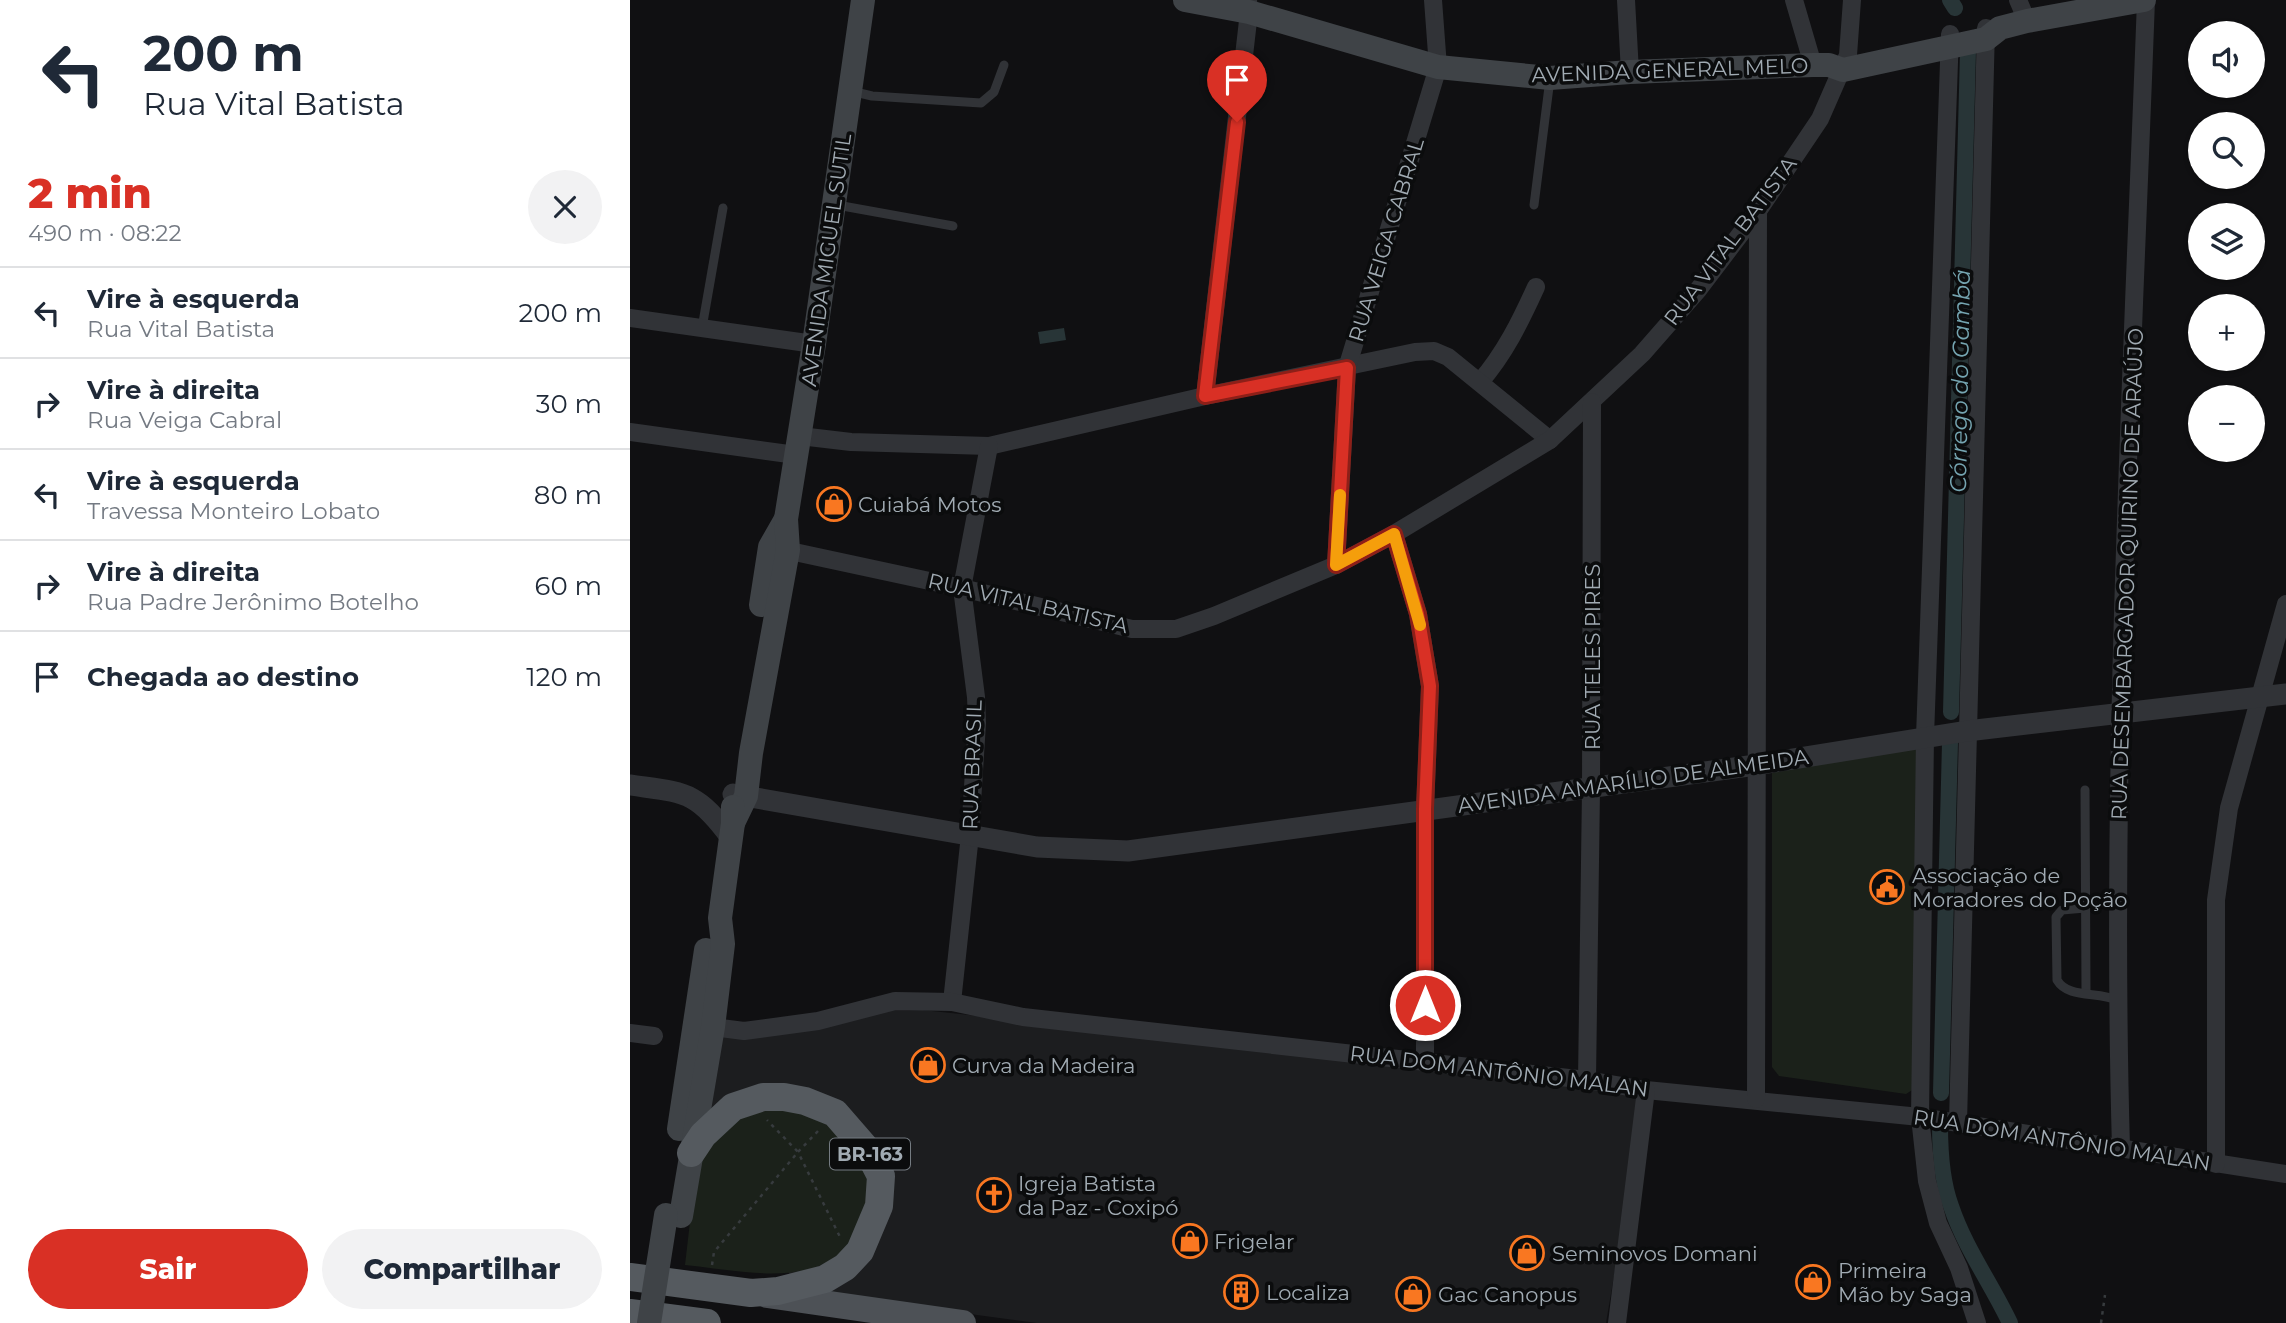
<!DOCTYPE html>
<html lang="pt">
<meta charset="utf-8">
<style>
:root{--surface:#fff;--page:#f2f2f3;--text:#1f2937;--muted:#747a83;--line:#e0e1e3;--accent:#d93025}
body{margin:0;font-family:Montserrat,sans-serif;background:var(--page);color:var(--text);height:100vh;display:flex;flex-direction:column;font-size:26px;white-space:nowrap}
*{box-sizing:border-box;margin:0}
p{font-size:23px;color:var(--muted)}
.icon{flex:none;width:38px;height:38px;fill:none;stroke:currentColor;stroke-width:2;stroke-linecap:round;stroke-linejoin:round}
.map{position:relative;flex:1;overflow:hidden}
.sheet{display:flex;flex-direction:column;background:var(--surface);width:630px}
.sheet>*{flex:none}
.guide{background:#fff;color:var(--text);overflow:hidden}
.controls{position:absolute;left:1558px;top:21px;display:grid;gap:14px}
.controls a{display:grid;place-items:center;width:77px;height:77px;border-radius:50%;background:var(--surface);box-shadow:0 2px 5px #0004;font-size:35px}
.pin{position:absolute;display:grid;place-items:center;width:60px;height:60px;color:#fff;margin:-72px -30px;border-radius:50% 50% 50% 0;rotate:-45deg;box-shadow:0 0 7px #0007}
.pin .icon{rotate:45deg}
.me{position:absolute;width:77px;margin:-38px;rotate:0deg;stroke-linejoin:round;filter:drop-shadow(0 0 5px #0008)}
.turn{display:flex;align-items:center;gap:24px;height:147px;padding:0 28px;font-size:32px}
.turn .icon{width:91px;height:91px;stroke-width:2.5}
.turn b{display:block;font-size:49px;line-height:60px}
.round{display:grid;place-items:center;flex:none;width:74px;height:74px;border-radius:37px;background:var(--page)}
.headline{display:flex;align-items:center;justify-content:space-between;height:119px;padding:0 28px}
h1{font-size:42px;font-weight:800;line-height:52px;color:var(--accent)}
.cta{display:flex;gap:14px;margin-top:auto;padding:14px 28px}
.cta a{flex:1;height:80px;border-radius:42px;background:var(--accent);color:#fff;font-size:28px;font-weight:800;line-height:80px;text-align:center}
.cta a+a{background:var(--page);color:var(--text)}
ul{padding:0;list-style:none}
li{display:flex;align-items:center;gap:21px;height:91px;padding:0 28px;border-top:2px solid var(--line)}
li div{flex:1}
li b{display:block;font-size:26px}
li em{font-style:normal}
main{display:flex;flex:1;min-height:0}
.map>svg:first-child{display:block}
.built{fill:#1c1d1f}
.green{fill:#1b211a}
.water{fill:#283537}
.lines{fill:none;stroke-linecap:round;stroke-linejoin:round}
.canal{stroke:#283537;stroke-width:16}
.path{stroke:#373b3e;stroke-width:2.5;stroke-dasharray:3.5 5;stroke-linecap:butt}
.service{stroke:#313337;stroke-width:9}
.minor{stroke:#313337;stroke-width:18}
.tertiary{stroke:#313337;stroke-width:21}
.secondary{stroke:#3f4347;stroke-width:24}
.primary{stroke:#4d5156;stroke-width:26}
.trunk{stroke:#555a5f;stroke-width:28}
.secondary-bridge{stroke:#3f4347;stroke-width:24}
.route-casing{stroke:#8d1f18;stroke-width:18}
.route{stroke:#d93025;stroke-width:12}
.slow{stroke:#f59e0b;stroke-width:12}
.labels{text-anchor:middle;dominant-baseline:central;stroke-width:7;stroke-linejoin:round;paint-order:stroke}
.shield{fill:#0b0c0d;stroke:#747b81;stroke-width:2}
.shield-label{font-size:19px;font-weight:bold;fill:#a1abb3}
.street-label{font-size:21px;fill:#a1abb3;stroke:#0b0c0d}
.poi-label{font-size:21px;fill:#a1abb3;stroke:#0b0c0d;text-anchor:start}
.water-label{font-size:23px;font-style:italic;fill:#75a5b1;stroke:#0b0c0d}
</style>
<main>
<section class="sheet">
<div class="guide">
<div class="turn"><svg class="icon" aria-label="left" viewBox="0 0 24 24"><path d="M17 20v-9H6M10 6l-5 5 5 5"/></svg><div><b>200 m</b>Rua Vital Batista</div></div>
</div>
<div class="headline"><div><h1>2 min</h1><p>490 m · 08:22</p></div><a class="round"><svg class="icon" aria-label="close" viewBox="0 0 24 24"><path d="M6 6l12 12M18 6L6 18"/></svg></a></div>
<ul>
<li><svg class="icon" aria-label="left" viewBox="0 0 24 24"><path d="M17 20v-9H6M10 6l-5 5 5 5"/></svg><div><b>Vire à esquerda</b><p>Rua Vital Batista</p></div><em>200 m</em></li>
<li><svg class="icon" aria-label="right" viewBox="0 0 24 24"><path d="M7 20v-9h11M14 6l5 5-5 5"/></svg><div><b>Vire à direita</b><p>Rua Veiga Cabral</p></div><em>30 m</em></li>
<li><svg class="icon" aria-label="left" viewBox="0 0 24 24"><path d="M17 20v-9H6M10 6l-5 5 5 5"/></svg><div><b>Vire à esquerda</b><p>Travessa Monteiro Lobato</p></div><em>80 m</em></li>
<li><svg class="icon" aria-label="right" viewBox="0 0 24 24"><path d="M7 20v-9h11M14 6l5 5-5 5"/></svg><div><b>Vire à direita</b><p>Rua Padre Jerônimo Botelho</p></div><em>60 m</em></li>
<li><svg class="icon" aria-label="arrive" viewBox="0 0 24 24"><path d="M6 21V4h12l-3 4 3 4H6"/></svg><div><b>Chegada ao destino</b></div><em>120 m</em></li>
</ul>
<div class="cta"><a>Sair</a><a>Compartilhar</a></div>
</section>
<div class="map">
<svg width="1656" height="1323" viewBox="0 0 1656 1323">
<rect width="100%" height="100%" fill="#101012"/>
<path class="built" d="M265,1007L1016,1088L976,1323H407L169,1291L75,1124L91,1025Z"/>
<g class="green">
<path d="M1288,745L1287,1087L1276,1094L1149,1076L1142,1067V770Z"/>
<path d="M137,1098L222,1133C228,1151 238,1171 241,1190C243,1199 235,1212 232,1220C205,1295 116,1271 55,1265L71,1127Z"/>
</g>
<path class="water" d="M434,328L436,340L410,344L408,332Z"/>
<g class="lines">
<g class="canal">
<path d="M1320,0L1325,8"/>
<path d="M1321,712L1338,51"/>
<path d="M1311,1093L1320,743"/>
<path d="M1310,1125C1310,1151 1312,1182 1321,1206C1335,1248 1361,1283 1380,1323"/>
</g>
<g class="path">
<path d="M188,1131L168,1152L211,1239"/>
<path d="M82,1265L84,1252L168,1152L137,1120"/>
<path d="M1471,1323L1475,1295"/>
</g>
<g class="service">
<path d="M221,91L242,96L351,103L364,92L374,65"/>
<path d="M207,205L323,226"/>
<path d="M904,205L920,79"/>
<path d="M72,328L93,208"/>
<path d="M1455,790L1456,992"/>
<path d="M1455,908L1432,910L1426,917L1427,980C1438,999 1468,991 1487,1000"/>
</g>
<g class="minor">
<path d="M996,0L1000,72"/>
<path d="M1164,0L1183,65"/>
<path d="M1388,0L1397,21"/>
<path d="M1320,34L1295,737L1290,1117L1297,1181L1308,1223L1329,1268L1347,1323"/>
<path d="M0,318L184,344"/>
<path d="M850,382C875,353 890,322 906,287"/>
<path d="M575,396L619,12L618,0"/>
<path d="M0,432L166,455"/>
<path d="M170,436L221,442L359,446L575,396L785,352L804,351L818,357L920,440"/>
<path d="M764,534L788,614L800,686L795,809V1061"/>
<path d="M146,548L332,588L502,629H546L584,616L706,565L764,534L920,440L1012,354L1068,290L1128,211L1190,119L1218,55L1222,0"/>
<path d="M706,565L717,368L808,67L803,0"/>
<path d="M322,1002L340,835L347,723L346,697L332,588L359,446"/>
<path d="M83,1027L114,1031L188,1021L265,1001L322,1002L393,1017L957,1080L1016,1090L1290,1117L1656,1174"/>
<path d="M0,1033L24,1036"/>
<path d="M957,1080L961,789L962,402"/>
<path d="M1126,1099L1128,211"/>
<path d="M1328,1123L1356,28"/>
<path d="M1491,1148C1480,765 1502,382 1516,0"/>
<path d="M1586,1164V900L1599,808L1656,604"/>
<path d="M987,1323L1016,1090"/>
</g>
<g class="tertiary">
<path d="M0,785C55,793 66,790 101,838"/>
<path d="M103,794L407,847L498,851L1126,765L1337,731L1656,694"/>
</g>
<g class="secondary">
<path d="M555,0L619,12L808,67L920,78L1000,72L1183,65H1199L1213,70L1356,39L1370,28L1397,21L1514,0"/>
<path d="M131,605L140,547L156,519"/>
<path d="M103,823L116,796L121,753L158,550L156,519L184,344L233,0"/>
<path d="M49,1129L76,950"/>
<path d="M51,1216L83,1027L93,944L90,918L103,823V807"/>
</g>
<path class="primary" d="M137,1295L333,1323"/>
<g class="trunk">
<path d="M0,1277L121,1293L148,1291L195,1279L215,1267L230,1251L249,1206L251,1176L238,1151L205,1113L175,1101L154,1097H133L103,1107L73,1135L61,1153"/>
<path d="M0,1313L77,1323"/>
</g>
<path class="secondary-bridge" d="M19,1323L36,1215"/>
</g>
<g class="lines">
<g class="route-casing">
<path id="route" d="M607,122L575,396L717,368L706,565L764,534L788,614L800,686L795,809V1005"/>
</g>
<use href="#route" class="route"/>
<path class="slow" d="M710,495L706,565L764,534L790,625"/>
</g>
<defs>
<g id="shop-ring" transform="scale(1.75)"><circle r="9.5" fill="#0b0c0d" stroke="#f97721" stroke-width="1.5"/><path d="M-5-2.5h2.3a2.7 3.5 0 0 1 5.4 0H5L5.5 6h-11ZM-1.5-2.5h3a1.5 2.3 0 0 0-3 0Z" fill="#f97721"/></g>
<g id="civic-ring" transform="scale(1.75)"><circle r="9.5" fill="#0b0c0d" stroke="#f97721" stroke-width="1.5"/><path d="M-.6-6.5H3V-4.5H.6V-3L4-1V1h2V6H-6V1h2V-1L-.6-3ZM-1.2 2.5V6h2.4V2.5Z" fill="#f97721"/></g>
<g id="church-ring" transform="scale(1.75)"><circle r="9.5" fill="#0b0c0d" stroke="#f97721" stroke-width="1.5"/><path d="M-1.2-6h2.4v3.5h3.3v2.4h-3.3V6h-2.4V-.1h-3.3v-2.4h3.3Z" fill="#f97721"/></g>
<g id="building-ring" transform="scale(1.75)"><circle r="9.5" fill="#0b0c0d" stroke="#f97721" stroke-width="1.5"/><path d="M-4-6H4V6H1V3H-1V6H-4ZM-2.5-4.3h1.7v1.8h-1.7ZM.8-4.3h1.7v1.8H.8ZM-2.5-1h1.7V.8h-1.7ZM.8-1h1.7V.8H.8Z" fill="#f97721"/></g>
</defs>
<g fill-rule="evenodd">
<use href="#shop-ring" x="204" y="504"/>
<use href="#civic-ring" x="1257" y="887"/>
<use href="#shop-ring" x="298" y="1065"/>
<use href="#church-ring" x="364" y="1195"/>
<use href="#shop-ring" x="560" y="1241"/>
<use href="#shop-ring" x="897" y="1253"/>
<use href="#shop-ring" x="1183" y="1282"/>
<use href="#building-ring" x="611" y="1292"/>
<use href="#shop-ring" x="783" y="1294"/>
</g>
<g class="labels">
<rect class="shield" x="200" y="1138.5" width="80" height="31" rx="5"/>
<g class="shield-label">
<text x="240" y="1154">BR-163</text>
</g>
<g class="street-label">
<text transform="translate(1040 70) rotate(-2)">AVENIDA GENERAL MELO</text>
<text transform="translate(756 240) rotate(-73)">RUA VEIGA CABRAL</text>
<text transform="translate(1100 241) rotate(-53)">RUA VITAL BATISTA</text>
<text transform="translate(196 260) rotate(-82)">AVENIDA MIGUEL SUTIL</text>
<text transform="translate(1497 574) rotate(-88)">RUA DESEMBARGADOR QUIRINO DE ARAÚJO</text>
<text transform="translate(398 603) rotate(13)">RUA VITAL BATISTA</text>
<text transform="translate(962 657) rotate(-90)">RUA TELES PIRES</text>
<text transform="translate(342 765) rotate(-88)">RUA BRASIL</text>
<text transform="translate(1003 781) rotate(-8)">AVENIDA AMARÍLIO DE ALMEIDA</text>
<text transform="translate(869 1071) rotate(7)">RUA DOM ANTÔNIO MALAN</text>
<text transform="translate(1432 1140) rotate(9)">RUA DOM ANTÔNIO MALAN</text>
</g>
<g class="poi-label">
<text x="228" y="504">Cuiabá Motos</text>
<text x="1282" y="875">Associação de<tspan x="1282" dy="24">Moradores do Poção</tspan></text>
<text x="322" y="1065">Curva da Madeira</text>
<text x="388" y="1183">Igreja Batista<tspan x="388" dy="24">da Paz - Coxipó</tspan></text>
<text x="584" y="1241">Frigelar</text>
<text x="922" y="1253">Seminovos Domani</text>
<text x="1208" y="1270">Primeira<tspan x="1208" dy="24">Mão by Saga</tspan></text>
<text x="636" y="1292">Localiza</text>
<text x="808" y="1294">Gac Canopus</text>
</g>
<g class="water-label">
<text transform="translate(1330 381) rotate(-89)">Córrego do Gambá</text>
</g>
</g>
</svg>
<div class="controls">
<a><svg class="icon" aria-label="sound" viewBox="0 0 24 24"><path d="M4 9h4l5-4v14l-5-4H4zM17 9q2 3 0 6"/></svg></a>
<a><svg class="icon" aria-label="search" viewBox="0 0 24 24"><circle cx="10" cy="10" r="6"/><path d="M15 15l6 6"/></svg></a>
<a><svg class="icon" aria-label="layers" viewBox="0 0 24 24"><path d="M12 4l9 5-9 5-9-5zM3 14l9 5 9-5"/></svg></a>
<a>+</a>
<a>−</a>
</div>
<div class="pin" style="left:607px;top:122px;background:#d93025"><svg class="icon" aria-label="arrive" viewBox="0 0 24 24"><path d="M6 21V4h12l-3 4 3 4H6"/></svg></div>
<svg class="me" style="left:795px;top:1005px" viewBox="-20 -20 40 40"><circle r="17" fill="#d93025" stroke="#fff" stroke-width="3"/><path d="M0-11L8 9 0 5-8 9z" fill="#fff"/></svg>
</div>
</main>
